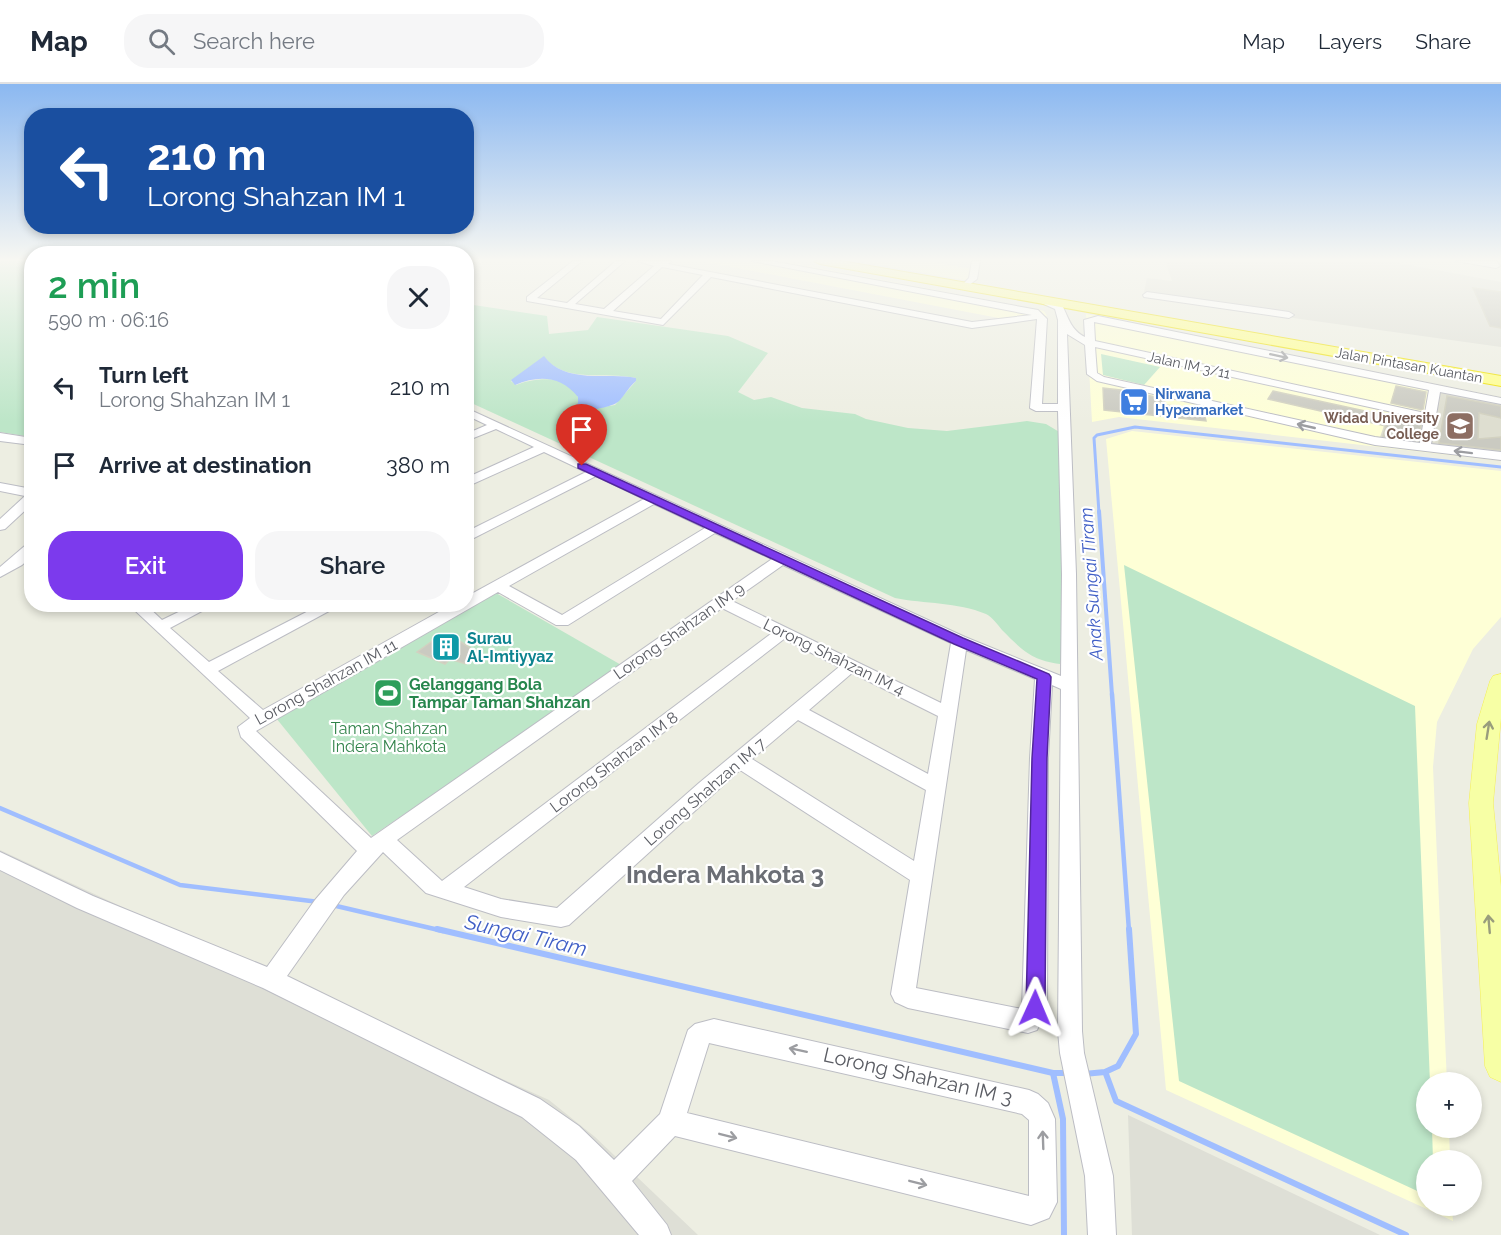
<!DOCTYPE html>
<meta charset="utf-8">
<style>
:root{--surface:#fff;--page:#f6f6f7;--text:#1f2937;--muted:#747a83;--line:#e0e1e3;--accent:#7c3aed}
body{margin:0;font-family:Raleway,sans-serif;background:var(--page);color:var(--text);height:100vh;display:flex;flex-direction:column;font-size:22px;white-space:nowrap}
*{box-sizing:border-box;margin:0}
p{font-size:20px;color:var(--muted)}
.icon{flex:none;width:33px;height:33px;fill:none;stroke:currentColor;stroke-width:2;stroke-linecap:round;stroke-linejoin:round}
.map{position:relative;flex:1;overflow:hidden}
.details{position:absolute;left:24px;top:162px;width:450px;height:366px;display:flex;flex-direction:column;background:var(--surface);border-radius:24px;box-shadow:0 3px 9px #0003}
.details>*{flex:none}
.hud{position:absolute;left:24px;top:24px;width:450px;height:126px;border-radius:24px;box-shadow:0 3px 9px #0003;background:#1a4fa0;color:#fff;overflow:hidden}
.tools{position:absolute;left:1416px;top:988px;display:grid;gap:12px}
.tools a{display:grid;place-items:center;width:66px;height:66px;border-radius:50%;background:var(--surface);box-shadow:0 3px 9px #0003;font-size:30px}
.pin{position:absolute;display:grid;place-items:center;width:51px;height:51px;color:#fff;margin:-62px -26px;border-radius:50% 50% 50% 0;rotate:-45deg;box-shadow:0 0 6px #0007}
.pin .icon{rotate:45deg}
.me{position:absolute;width:66px;margin:-33px;rotate:1deg;stroke-linejoin:round;filter:drop-shadow(0 0 4px #0008)}
.turn{display:flex;align-items:center;gap:21px;height:126px;padding:0 24px;font-size:27px}
.turn .icon{width:78px;height:78px;stroke-width:2.5}
.turn b{display:block;font-size:42px;line-height:51px}
.round{display:grid;place-items:center;flex:none;width:63px;height:63px;border-radius:24px;background:var(--page)}
.headline{display:flex;align-items:center;justify-content:space-between;height:102px;padding:0 24px}
h1{font-size:36px;font-weight:600;line-height:45px;color:#1e9e55}
.button{display:flex;gap:12px;margin-top:auto;padding:12px 24px}
.button a{flex:1;height:69px;border-radius:24px;background:var(--accent);color:#fff;font-size:24px;font-weight:600;line-height:69px;text-align:center}
.button a+a{background:var(--page);color:var(--text)}
ul{padding:0;list-style:none}
li{display:flex;align-items:center;gap:18px;height:78px;padding:0 24px}
li div{flex:1}
li b{display:block;font-size:22px}
li em{font-style:normal}
header{display:flex;align-items:center;gap:36px;box-sizing:border-box;height:84px;padding:0 30px;background:var(--surface);border-bottom:2px solid var(--line)}
header strong{font-size:28px}
nav{display:flex;gap:33px;margin-inline-start:auto;font-size:21px}
.search{width:420px;height:54px;background:var(--page);display:flex;align-items:center;gap:15px;box-sizing:border-box;padding:0 21px;border-radius:24px;color:var(--muted);font-size:22px}
.map>svg:first-child{display:block}
.commercial{fill:#feffd6}
.industrial{fill:#dedfd6}
.education{fill:#deded0}
.green{fill:#bde6c8;fill-rule:evenodd}
.water{fill:#a0beff}
.lines{fill:none;stroke-linecap:round;stroke-linejoin:round}
.stream-far3{stroke:#a0beff;stroke-width:3}
.stream-far2{stroke:#a0beff;stroke-width:4}
.stream-far1{stroke:#a0beff;stroke-width:4.5}
.stream{stroke:#a0beff;stroke-width:6}
.building{fill:#cacac1;stroke:#d2d1c0;stroke-width:1.5}
.minor-casing{stroke:#bcbdc4;stroke-width:2}
.major-casing{stroke:#f5f054;stroke-width:1}
.highway-casing{stroke:#efe100;stroke-width:2}
.minor{fill:#fff;fill-rule:evenodd}
.major{fill:#f7ffa5;fill-rule:evenodd}
.highway{fill:#ffff87;fill-rule:evenodd}
.oneway{stroke:#9c9da1}
.oneway2{stroke:#999d7d}
.route{fill:#7c3aed;stroke:#51269a;stroke-width:1.5}
.labels{text-anchor:middle;dominant-baseline:central;stroke-width:4.5;stroke-linejoin:round;paint-order:stroke}
.far-street-label{font-size:14px;fill:#5a5c63;stroke:#fff}
.far-shop-label{font-size:14px;font-weight:bold;fill:#366cbe;stroke:#fff;text-anchor:start}
.far-education-label{font-size:14px;font-weight:bold;fill:#785e54;stroke:#fff;text-anchor:end}
.street-label{font-size:16px;fill:#5a5c63;stroke:#fff}
.culture-label{font-size:16px;font-weight:bold;fill:#0d838f;stroke:#fff;text-anchor:start}
.leisure-label{font-size:16px;font-weight:bold;fill:#27864d;stroke:#fff;text-anchor:start}
.park-label{font-size:16px;fill:#31834a;stroke:#fff}
.water-label{font-size:18px;font-style:italic;fill:#405fc6;stroke:#fff}
.near-street-label{font-size:20px;fill:#5a5c63;stroke:#fff}
.near-water-label{font-size:21px;font-style:italic;fill:#405fc6;stroke:#fff}
.near-quarter-label{font-size:24px;font-weight:bold;fill:#6b6e75;stroke:#fff}
</style>
<header>
<strong>Map</strong>
<div class="search"><svg class="icon" aria-label="search" viewBox="0 0 24 24"><circle cx="10" cy="10" r="6"/><path d="M15 15l6 6"/></svg>Search here</div>
<nav><a>Map</a><a>Layers</a><a>Share</a></nav>
</header>
<div class="map">
<svg width="1501" height="1151" viewBox="0 0 1501 1151">
<rect width="100%" height="100%" fill="#edeee2"/>
<g class="commercial">
<path d="M700,177H783L1036,225L1044,227L1047,232L1009,236Z"/>
<path d="M856,177H927L978,186L975,198Z"/>
<path d="M1086,230L1501,313V377L1119,333L1092,338Z"/>
<path d="M1132,347L1501,387V533L1473,565L1437,638L1433,683L1447,999H1426V1044H1449L1450,1077H1426V1122H1452L1453,1137L1166,1006L1106,355Z"/>
</g>
<g class="industrial">
<path d="M1165,177H1388L1501,198V263L1143,213L1147,194L1172,197Z"/>
<path d="M0,766L148,835L549,1016L595,1053L698,1151H0Z"/>
<path d="M1128,1031L1380,1151H1132Z"/>
</g>
<path class="education" d="M1436,304L1501,317V373L1378,359L1388,330L1430,340Z"/>
<g class="green">
<path d="M0,177H31V353L0,348Z"/>
<path d="M467,220L547,232L549,250L588,246L597,233L728,252L768,269L738,308L754,316L771,313L802,324L855,330L866,335L908,344L947,347L1027,337L1046,340L1066,352L1068,539L1060,580C1031,576 1022,566 1002,546C998,541 992,533 986,530C957,518 925,520 895,514L467,317ZM544,273C565,300 607,287 636,294V297L615,321L581,327C579,323 580,317 578,313C570,289 533,294 516,301L511,297Z"/>
<path d="M1101,270L1160,283L1144,301L1103,291Z"/>
<path d="M1124,481L1415,622L1430,999H1426V1044H1432L1433,1077H1426V1111L1179,997Z"/>
<path d="M496,509L623,582L372,752L276,634Z"/>
</g>
<path class="water" d="M544,272C565,301 608,288 636,294V297C629,303 626,309 620,316C614,324 583,328 572,326L578,319V313C561,292 539,291 515,301L511,296Z"/>
<g class="lines">
<path class="stream-far3" d="M1099,429L1094,354L1097,351L1135,343L1501,383"/>
<path class="stream-far2" d="M1099,427L1112,611"/>
<g class="stream-far1">
<path d="M1112,610L1129,847"/>
<path d="M0,724L180,801L319,818"/>
<path d="M332,821L443,847"/>
</g>
<g class="stream">
<path d="M437,845L1053,989H1067"/>
<path d="M1053,989L1063,1035L1064,1151"/>
<path d="M1084,990L1105,988L1118,982L1136,950L1129,845"/>
<path d="M1106,990L1116,1017L1406,1151"/>
</g>
</g>
<g class="building">
<path d="M1473,204L1501,208V244L1490,242Z"/>
<path d="M1396,302L1426,308L1423,326L1391,319Z"/>
<path d="M1103,304L1130,307L1164,315L1165,321L1203,325L1206,337L1104,326Z"/>
<path d="M1273,307L1388,332L1389,330L1408,334L1421,341L1418,356L1383,352L1386,342L1268,315Z"/>
<path d="M1447,312L1501,322V334L1479,329L1478,355L1501,353V366L1439,359Z"/>
<path d="M442,550L461,558L478,569L466,580L450,575L445,580L417,568Z"/>
</g>
<g class="lines">
<g class="minor-casing">
<g id="minor">
<path d="M573,177H582L537,214L567,219L616,177H625L575,220L604,225L654,182L638,177H671L668,180L972,238L1032,231L752,177H771L1038,226L1047,235L1042,320H1058V236L1055,225L1039,218L1038,216L1042,213L1062,221C1069,235 1071,246 1085,253L1084,236L1098,232L1501,314V320L1440,308L1431,360L1501,368V376L1375,361L1097,297L1087,290L1085,261L1067,250L1076,490L1082,947L1084,969L1113,1092L1116,1151H1088L1085,1092L1060,969L1058,947L1061,605L1052,601L1048,674L1047,924L1037,946L1028,949L908,924L895,918L891,910L910,796L740,686L569,841L561,843L501,833L426,809L383,768L344,811L287,892L540,1015L579,1042L614,1076L660,1030L688,946L695,940L714,935L1029,1006L1038,1010L1048,1019L1055,1035L1057,1118L1049,1134L1031,1141L675,1052L632,1097L667,1141L671,1151H639L576,1076L522,1033L263,904L77,824L0,786V768L93,812L267,883L315,816L357,767L241,653L238,643L250,634L128,520H145L162,536L195,520H215L170,544L209,578L322,520H342L218,587L263,626L453,520H466V513L644,415L596,392L466,458V448L586,388L544,368L466,403V394L534,363L496,345L466,357V350L487,341L466,331V324L965,553L1061,592L1062,490L1058,327H1036L1030,324L1037,235L972,244L711,193L663,241L527,217V213ZM662,183L703,191L661,235L613,227ZM1094,238L1429,306L1425,329L1095,257ZM1095,263L1424,335L1420,359L1375,353L1104,293L1097,289ZM654,420L705,444L562,531L509,502ZM715,449L772,475L371,754L256,647L498,508L556,541H568ZM783,481L951,559L941,619L732,517ZM722,524L772,549L442,797L397,756ZM784,555L839,583L699,699L557,824L501,815L464,803ZM966,566L1035,595L1030,674L1022,925L916,904ZM852,589L938,632L928,690L809,626ZM798,636L926,706L914,777L752,675ZM709,959L1022,1030L1029,1036V1112L687,1029Z"/>
<path d="M972,177H980L977,195L968,202L964,199L969,194Z"/>
<path d="M1456,177H1496L1500,182L1496,184Z"/>
<path d="M1147,208L1289,228L1294,231L1289,234L1144,213L1143,211Z"/>
<path d="M0,349L32,354V361L0,357Z"/>
<path d="M0,399L32,405V420L5,445L0,446V435L25,412L0,407Z"/>
<path d="M32,459V472L22,481L0,493V483L27,460Z"/>
</g>
</g>
<g class="major-casing">
<path id="major" d="M1501,590V634L1493,719L1501,803V998L1490,993L1485,982L1469,719L1477,640L1490,597L1493,592Z"/>
</g>
<g class="highway-casing">
<path id="highway" d="M814,177H841L1501,292V302L820,180Z"/>
</g>
<use href="#minor" class="minor"/>
<use href="#major" class="major"/>
<use href="#highway" class="highway"/>
</g>
<defs><path id="oneway-shaft" d="M-6 0H5M1.5-3L5.5 0L1.5 3" fill="none" stroke-width="1.6" stroke-linecap="round" stroke-linejoin="round" transform="scale(1.5)"/></defs>
<g class="oneway">
<use href="#oneway-shaft" transform="translate(1279 272) rotate(12)"/>
<use href="#oneway-shaft" transform="translate(1306 342) rotate(-167)"/>
<use href="#oneway-shaft" transform="translate(1463 368) rotate(-173)"/>
<use href="#oneway-shaft" transform="translate(798 966) rotate(-168)"/>
<use href="#oneway-shaft" transform="translate(728 1052) rotate(14)"/>
<use href="#oneway-shaft" transform="translate(1043 1056) rotate(-92)"/>
<use href="#oneway-shaft" transform="translate(918 1099) rotate(14)"/>
</g>
<g class="oneway2">
<use href="#oneway-shaft" transform="translate(1488 646) rotate(-81)"/>
<use href="#oneway-shaft" transform="translate(1489 840) rotate(-95)"/>
</g>
<linearGradient id="sky" x2="0" y2="1"><stop stop-color="#8bb8f1"/><stop offset="0.52" stop-color="#f7f7f2"/><stop offset="1" stop-color="#f7f7f2" stop-opacity="0"/></linearGradient>
<rect width="1501" height="338" fill="url(#sky)"/>
<path class="route" d="M578,380H586L963,554L1049,590L1051,593L1047,674L1045,924L1042,930L1035,933L1028,930L1026,924L1032,674L1037,595L954,560L578,384Z"/>
<defs>
<g id="supermarket-square" transform="scale(1.5)"><rect x="-9" y="-9" width="18" height="18" rx="4" fill="#3f7fe0" stroke="#fff"/><path d="M-6-5.5h2.5l.6 2H6L4.5 2H-2.5L-4.4-4H-6ZM-1.5 3.2a1.3 1.3 0 1 0 .1 0ZM3 3.2a1.3 1.3 0 1 0 .1 0Z" fill="#fff"/></g>
<g id="university-square" transform="scale(1.5)"><rect x="-9" y="-9" width="18" height="18" rx="4" fill="#8d6e63" stroke="#fff"/><path d="M0-5L7-2L0 1L-7-2ZM-4 1L0 2.5L4 1V4Q0 6-4 4Z" fill="#fff"/></g>
<g id="building-square" transform="scale(1.5)"><rect x="-9" y="-9" width="18" height="18" rx="4" fill="#0f9aa8" stroke="#fff"/><path d="M-4-6H4V6H1V3H-1V6H-4ZM-2.5-4.3h1.7v1.8h-1.7ZM.8-4.3h1.7v1.8H.8ZM-2.5-1h1.7V.8h-1.7ZM.8-1h1.7V.8H.8Z" fill="#fff"/></g>
<g id="stadium-square" transform="scale(1.5)"><rect x="-9" y="-9" width="18" height="18" rx="4" fill="#2e9e5b" stroke="#fff"/><path d="M0-5a6.5 5 0 1 0 0 10a6.5 5 0 1 0 0-10ZM-3.5-1.8h7v3.6h-7Z" fill="#fff"/></g>
</defs>
<g fill-rule="evenodd">
<use href="#supermarket-square" x="1134" y="318"/>
<use href="#university-square" x="1460" y="342"/>
<use href="#building-square" x="446" y="563"/>
<use href="#stadium-square" x="388" y="609"/>
</g>
<g class="labels">
<g class="far-street-label">
<text transform="translate(1189 281) rotate(12)">Jalan IM 3/11</text>
<text transform="translate(1409 281) rotate(10)">Jalan Pintasan Kuantan</text>
</g>
<g class="far-shop-label">
<text x="1155" y="310">Nirwana<tspan x="1155" dy="16">Hypermarket</tspan></text>
</g>
<g class="far-education-label">
<text x="1439" y="334">Widad University<tspan x="1439" dy="16">College</tspan></text>
</g>
<g class="street-label">
<text transform="translate(679 547) rotate(-35)">Lorong Shahzan IM 9</text>
<text transform="translate(834 573) rotate(26)">Lorong Shahzan IM 4</text>
<text transform="translate(326 598) rotate(-29)">Lorong Shahzan IM 11</text>
<text transform="translate(614 678) rotate(-37)">Lorong Shahzan IM 8</text>
<text transform="translate(705 708) rotate(-41)">Lorong Shahzan IM 7</text>
</g>
<g class="culture-label">
<text x="467" y="554">Surau<tspan x="467" dy="18">Al-Imtiyyaz</tspan></text>
</g>
<g class="leisure-label">
<text x="409" y="600">Gelanggang Bola<tspan x="409" dy="18">Tampar Taman Shahzan</tspan></text>
</g>
<g class="park-label">
<text x="389" y="644">Taman Shahzan<tspan x="389" dy="18">Indera Mahkota</tspan></text>
</g>
<g class="water-label">
<text transform="translate(1091 500) rotate(-94)">Anak Sungai Tiram</text>
</g>
<g class="near-street-label">
<text transform="translate(918 992) rotate(13)">Lorong Shahzan IM 3</text>
</g>
<g class="near-water-label">
<text transform="translate(526 851) rotate(13)">Sungai Tiram</text>
</g>
<g class="near-quarter-label">
<text x="725" y="790">Indera Mahkota 3</text>
</g>
</g>
</svg>
<div class="tools">
<a>+</a>
<a>−</a>
</div>
<div class="pin" style="left:582px;top:382px;background:#d93025"><svg class="icon" aria-label="arrive" viewBox="0 0 24 24"><path d="M6 21V4h12l-3 4 3 4H6"/></svg></div>
<svg class="me" style="left:1035px;top:924px" viewBox="-20 -20 40 40"><path d="M0-17L14 15 0 8-14 15z" fill="#7c3aed" stroke="#fff" stroke-width="4"/></svg>
<div class="hud">
<div class="turn"><svg class="icon" aria-label="left" viewBox="0 0 24 24"><path d="M17 20v-9H6M10 6l-5 5 5 5"/></svg><div><b>210 m</b>Lorong Shahzan IM 1</div></div>
</div>
<section class="details">
<div class="headline"><div><h1>2 min</h1><p>590 m · 06:16</p></div><a class="round"><svg class="icon" aria-label="close" viewBox="0 0 24 24"><path d="M6 6l12 12M18 6L6 18"/></svg></a></div>
<ul>
<li><svg class="icon" aria-label="left" viewBox="0 0 24 24"><path d="M17 20v-9H6M10 6l-5 5 5 5"/></svg><div><b>Turn left</b><p>Lorong Shahzan IM 1</p></div><em>210 m</em></li>
<li><svg class="icon" aria-label="arrive" viewBox="0 0 24 24"><path d="M6 21V4h12l-3 4 3 4H6"/></svg><div><b>Arrive at destination</b></div><em>380 m</em></li>
</ul>
<div class="button"><a>Exit</a><a>Share</a></div>
</section>
</div>
